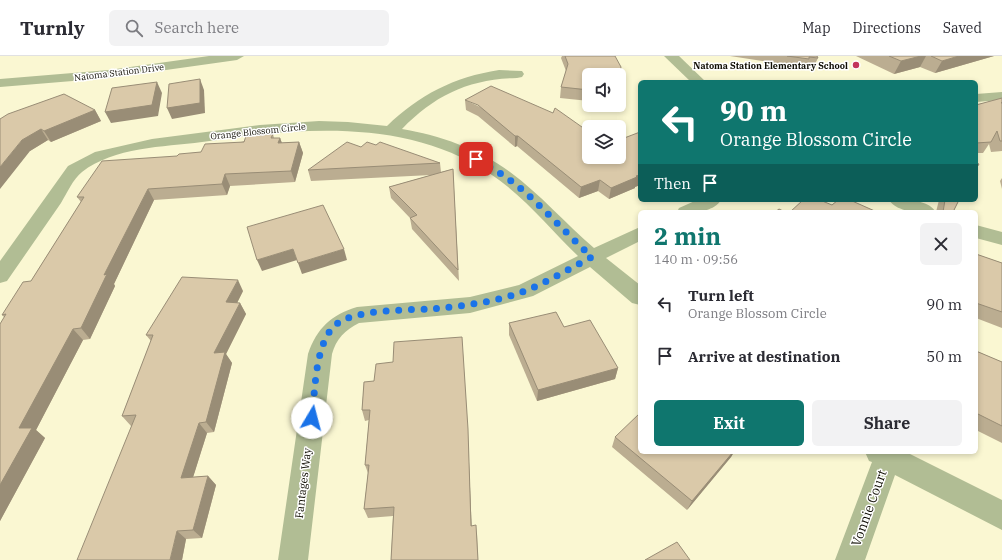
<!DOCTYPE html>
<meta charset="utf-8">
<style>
:root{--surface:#fff;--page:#f2f2f3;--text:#2b2b33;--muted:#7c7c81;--line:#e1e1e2;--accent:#0f766e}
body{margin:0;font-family:"IBM Plex Serif",serif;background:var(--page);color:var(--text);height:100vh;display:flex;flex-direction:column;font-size:15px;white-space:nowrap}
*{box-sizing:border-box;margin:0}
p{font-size:13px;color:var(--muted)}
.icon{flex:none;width:22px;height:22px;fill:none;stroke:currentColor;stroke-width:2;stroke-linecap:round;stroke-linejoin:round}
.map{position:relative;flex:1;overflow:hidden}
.panel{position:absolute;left:638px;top:154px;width:340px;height:244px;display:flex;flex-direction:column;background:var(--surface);border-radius:6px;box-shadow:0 2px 6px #0003}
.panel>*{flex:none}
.banner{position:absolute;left:638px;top:24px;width:340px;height:122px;border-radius:6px;box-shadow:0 2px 6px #0003;background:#0f766e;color:#fff;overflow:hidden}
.buttons{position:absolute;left:582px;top:12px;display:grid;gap:8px}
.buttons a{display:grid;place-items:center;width:44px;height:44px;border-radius:6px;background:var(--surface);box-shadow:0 2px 6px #0003;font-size:20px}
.pin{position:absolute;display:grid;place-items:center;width:34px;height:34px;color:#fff;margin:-17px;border-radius:8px;box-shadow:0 2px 6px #0006}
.me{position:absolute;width:44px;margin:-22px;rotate:8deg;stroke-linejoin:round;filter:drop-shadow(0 0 3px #0008)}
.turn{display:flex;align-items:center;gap:14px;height:84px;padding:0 16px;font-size:18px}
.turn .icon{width:52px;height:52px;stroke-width:2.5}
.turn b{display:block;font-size:28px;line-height:34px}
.then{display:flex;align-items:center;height:38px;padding:0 16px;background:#0003;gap:8px;font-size:15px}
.round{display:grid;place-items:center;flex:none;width:42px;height:42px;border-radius:6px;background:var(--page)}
.headline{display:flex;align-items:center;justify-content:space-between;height:68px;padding:0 16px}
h1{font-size:24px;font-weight:700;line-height:30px;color:var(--accent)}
.button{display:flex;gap:8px;margin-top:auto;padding:8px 16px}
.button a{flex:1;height:46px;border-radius:6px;background:var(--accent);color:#fff;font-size:16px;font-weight:700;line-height:46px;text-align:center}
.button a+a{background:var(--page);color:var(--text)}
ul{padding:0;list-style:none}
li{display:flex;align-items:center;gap:12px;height:52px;padding:0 16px}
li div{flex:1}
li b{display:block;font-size:15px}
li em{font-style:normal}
header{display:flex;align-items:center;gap:24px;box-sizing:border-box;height:56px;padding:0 20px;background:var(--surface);border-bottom:1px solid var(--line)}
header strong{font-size:19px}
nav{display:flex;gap:22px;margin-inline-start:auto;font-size:14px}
.search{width:280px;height:36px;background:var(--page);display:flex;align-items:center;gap:10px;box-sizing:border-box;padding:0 14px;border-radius:6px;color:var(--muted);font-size:15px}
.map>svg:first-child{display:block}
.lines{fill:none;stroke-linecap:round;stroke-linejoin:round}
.minor{fill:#b1bd94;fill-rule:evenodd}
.tertiary{fill:#b1bd94;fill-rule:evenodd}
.wall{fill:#bbad91}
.shaded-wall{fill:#998d76}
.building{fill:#dac9a9;stroke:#998d76}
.route{stroke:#1a73e8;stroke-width:7;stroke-dasharray:0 12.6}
.poi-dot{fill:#c3345c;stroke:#fff;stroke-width:1.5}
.labels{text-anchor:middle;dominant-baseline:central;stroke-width:3;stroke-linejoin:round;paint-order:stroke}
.far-poi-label{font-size:9px;font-weight:bold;fill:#0f0d03;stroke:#fff;text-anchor:end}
.far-street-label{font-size:9px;fill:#0f0d03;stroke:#fff}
.street-label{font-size:11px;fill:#0f0d03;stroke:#fff}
.near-street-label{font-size:13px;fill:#0f0d03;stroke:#fff}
</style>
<header>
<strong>Turnly</strong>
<div class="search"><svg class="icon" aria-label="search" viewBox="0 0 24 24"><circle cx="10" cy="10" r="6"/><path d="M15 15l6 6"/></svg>Search here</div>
<nav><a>Map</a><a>Directions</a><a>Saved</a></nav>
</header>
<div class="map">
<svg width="1002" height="504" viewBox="0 0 1002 504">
<rect width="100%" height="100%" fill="#faf7d2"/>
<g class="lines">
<g class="minor">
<path d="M664,0H679L706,26H691Z"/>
<path d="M499,14L522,15L524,18L522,21L517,22C469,23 435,39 402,73C439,79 479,93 510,116C540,138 565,167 594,192L640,171V185L606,202L640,229V249L632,247L590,211L533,240L470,257L359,267C345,274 336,283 332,298L308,504H278L308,298C317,272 331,259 357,251L470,241L519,229L578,200C549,172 523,139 489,117C405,61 296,72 202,86C163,91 114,91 82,116C73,123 67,137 61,147C43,173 25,199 7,225L0,227V205L68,110L95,96L152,83L260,69L319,65L348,66L387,70C419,39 454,21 499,14Z"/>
<path d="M1002,36V44L976,46V38Z"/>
<path d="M697,144H721C712,158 691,156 677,156L679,152Z"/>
<path d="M889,144C904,144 927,142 936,156C921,156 899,158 889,144Z"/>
<path d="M976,169L1002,176V189L976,182Z"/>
<path d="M865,396H906L1002,444V474L895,419L865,504H835L872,406L869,405Z"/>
</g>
<path class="tertiary" d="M209,0H244L237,4L109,22L0,31V23L109,14Z"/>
</g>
<g class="wall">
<path d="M562,0H615L589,19V45L560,42L561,31L566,15L561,2Z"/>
<path d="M730,0H817L818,2L813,12L806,11L805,13L769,8V6Z"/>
<path d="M856,0H994L935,17L920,11L894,18Z"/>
<path d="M1002,42V95L991,96L989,88L983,97H976V49Z"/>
<path d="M465,44L589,101L640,76V129L635,131V132L609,143L598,135L579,142L517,90L515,91L478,60L466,54Z"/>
<path d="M95,54L101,65L51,86L48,84L30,95L0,63Z"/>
<path d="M640,57V69L638,68Z"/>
<path d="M273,78L274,82H280L282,87L299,86L303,97L295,126L230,130L227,139L154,144L114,228L115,230L90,283L83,284L36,374L45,382L0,465L4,261L2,259L31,225L81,146L77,141L177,100L201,96Z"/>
<path d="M376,89L440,107L441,116L453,113L459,225L412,173L410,162L391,142L389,131L431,119L311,125L308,114Z"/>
<path d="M1002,122V133L1000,125Z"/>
<path d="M939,144H959L953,156H936Z"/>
<path d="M976,198L1002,207V272L976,262Z"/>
<path d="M243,235L237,247H240L246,258L226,298L232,307L214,376L207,377L193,421L208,420L216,429L202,482L186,483L182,504L131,370L122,360L151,285L146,279Z"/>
<path d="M509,267L618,312L615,323L537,345L509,279Z"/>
<path d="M976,295L1002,306V387L976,374Z"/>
<path d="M364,326L468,383L471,470L477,478L478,504H391L393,460L368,462L364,453L368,417L365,409L369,364L365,365L362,354Z"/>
<path d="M615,381L640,396H734L731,401L687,454L612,391Z"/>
</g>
<g class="shaded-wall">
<path d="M921,0H926L920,11L894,18L901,5Z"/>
<path d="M959,0H994L935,17L942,5Z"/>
<path d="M200,23L204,34L205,57L172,63L167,52Z"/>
<path d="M157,26L162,37L158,60L111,67L105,56Z"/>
<path d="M95,54L101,65L51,86L44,75Z"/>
<path d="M41,73L48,84L30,95L0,133V111L22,84Z"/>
<path d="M515,80H518L517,90L515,91Z"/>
<path d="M280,82L284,93L278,87Z"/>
<path d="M299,86L303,97L295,126L291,115Z"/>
<path d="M225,118L230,130L227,139L222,128Z"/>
<path d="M640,119V129L635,131V132L609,143L611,132Z"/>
<path d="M600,124L598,135L579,142L581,131Z"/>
<path d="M148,133L154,144L114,228L115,230L90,283L81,272L104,219Z"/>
<path d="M293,193L297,204L262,215L257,204Z"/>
<path d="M344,193L347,204L302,218L298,207Z"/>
<path d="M238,224L243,235L232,257L226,246Z"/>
<path d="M240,247L246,258L226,298L232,307L214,376L206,366L214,297Z"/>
<path d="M73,273L83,284L36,374L45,382L0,465V429L19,372Z"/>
<path d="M462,281L468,383L472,478L471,470Z"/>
<path d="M618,312L615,323L537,345L538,334Z"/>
<path d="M199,367L207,377L190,431L181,422Z"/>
<path d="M733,396H734L731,401L687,454L692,445Z"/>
<path d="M208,420L216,429L202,482L193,474Z"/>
<path d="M177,475L186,483L182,504H170Z"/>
</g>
<g class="building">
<path d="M565,0H615L621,11L619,21V19H589V34L561,31L568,8Z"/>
<path d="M787,0H817L818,2L809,1V3Z"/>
<path d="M889,0H921L901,5Z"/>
<path d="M931,0H959L942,5Z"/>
<path d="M200,23V47L167,52L169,28Z"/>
<path d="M157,26L152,49L105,56L112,32Z"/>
<path d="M491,30L553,57L555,52L589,76V101H619V84L640,76V119L636,120L637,121L611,132L600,124L581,131L518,80H515L478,49L465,44Z"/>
<path d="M64,38L95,54L44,75L41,73L22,84L0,111V63L8,58Z"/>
<path d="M1002,42V46L1001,47H1002V85H1000L997,75L991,86L976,87V49Z"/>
<path d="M273,78L271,82H280L278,87L299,86L291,115L225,118L222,128L148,133L104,219L107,218L81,272L73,273L19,372H32L0,429V268L6,258L2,259L23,226L31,225L84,141H77L102,105L177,100L179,98L201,96L205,88L244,86L246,80Z"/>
<path d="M347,86L361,91L367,86L376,89L380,86L440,107L308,114Z"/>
<path d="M976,107L979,108L976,113Z"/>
<path d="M453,113L458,214L410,162L417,159L389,131Z"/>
<path d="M803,144H820L832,149L838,144H850L877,156H790Z"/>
<path d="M945,144H959L953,156H943Z"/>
<path d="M323,149L344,193L298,207L293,193L257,204L247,171Z"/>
<path d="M779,153L785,156H775Z"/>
<path d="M976,198L1002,207V256L976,247Z"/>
<path d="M182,221L238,224L226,246L240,247L214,297L225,296L206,366L199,367L181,422L208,420L193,474L177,475L170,504H77L136,359L122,360L153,279H146Z"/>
<path d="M556,256L564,271L590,264L618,312L538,334L509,267Z"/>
<path d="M462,281L468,373L471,470L476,469L478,504H391L394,451L364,453L369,409H365L370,354H362L364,326L374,325L376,308L393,306L394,286Z"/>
<path d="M976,295L1002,306V370L976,357Z"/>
<path d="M640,357V396H733L692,445L615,381Z"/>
<path d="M677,486L690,504H645Z"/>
</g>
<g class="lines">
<path class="route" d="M312,362C315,335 315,291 333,271C352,251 415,255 442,252C469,249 499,245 525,235C548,226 570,212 592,201C569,180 548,157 525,136C510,123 494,113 476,103"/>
</g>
<circle class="poi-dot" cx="856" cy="9" r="4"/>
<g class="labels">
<g class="far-poi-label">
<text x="848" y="9">Natoma Station Elementary School</text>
</g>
<g class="far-street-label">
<text transform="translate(119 16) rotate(-7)">Natoma Station Drive</text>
<text transform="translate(258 75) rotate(-6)">Orange Blossom Circle</text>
</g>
<g class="street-label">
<text transform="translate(303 427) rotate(-83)">Fantages Way</text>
</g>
<g class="near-street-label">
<text transform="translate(869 452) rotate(-70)">Vonnie Court</text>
</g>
</g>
</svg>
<div class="buttons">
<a><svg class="icon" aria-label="sound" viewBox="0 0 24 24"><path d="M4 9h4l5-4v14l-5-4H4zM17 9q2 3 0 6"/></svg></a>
<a><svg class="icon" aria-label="layers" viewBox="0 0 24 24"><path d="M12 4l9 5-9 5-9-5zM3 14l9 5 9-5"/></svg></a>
</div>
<div class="pin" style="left:476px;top:103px;background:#d93025"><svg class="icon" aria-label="arrive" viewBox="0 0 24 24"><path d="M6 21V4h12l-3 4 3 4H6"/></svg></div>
<svg class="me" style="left:312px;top:362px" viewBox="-20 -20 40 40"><circle r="19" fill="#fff"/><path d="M0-13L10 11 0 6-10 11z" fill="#1a73e8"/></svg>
<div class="banner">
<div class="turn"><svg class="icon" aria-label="left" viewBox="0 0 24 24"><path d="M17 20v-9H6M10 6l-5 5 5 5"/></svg><div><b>90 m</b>Orange Blossom Circle</div></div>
<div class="then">Then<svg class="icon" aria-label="arrive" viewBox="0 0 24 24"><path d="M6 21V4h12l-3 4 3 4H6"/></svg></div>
</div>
<section class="panel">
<div class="headline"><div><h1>2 min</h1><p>140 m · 09:56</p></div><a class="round"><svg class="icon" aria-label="close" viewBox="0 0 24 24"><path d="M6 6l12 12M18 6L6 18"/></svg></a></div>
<ul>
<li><svg class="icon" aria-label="left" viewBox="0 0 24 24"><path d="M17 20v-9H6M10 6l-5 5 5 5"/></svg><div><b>Turn left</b><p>Orange Blossom Circle</p></div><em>90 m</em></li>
<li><svg class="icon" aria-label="arrive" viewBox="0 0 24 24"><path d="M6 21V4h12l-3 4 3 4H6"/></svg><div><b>Arrive at destination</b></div><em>50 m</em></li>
</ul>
<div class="button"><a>Exit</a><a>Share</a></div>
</section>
</div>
